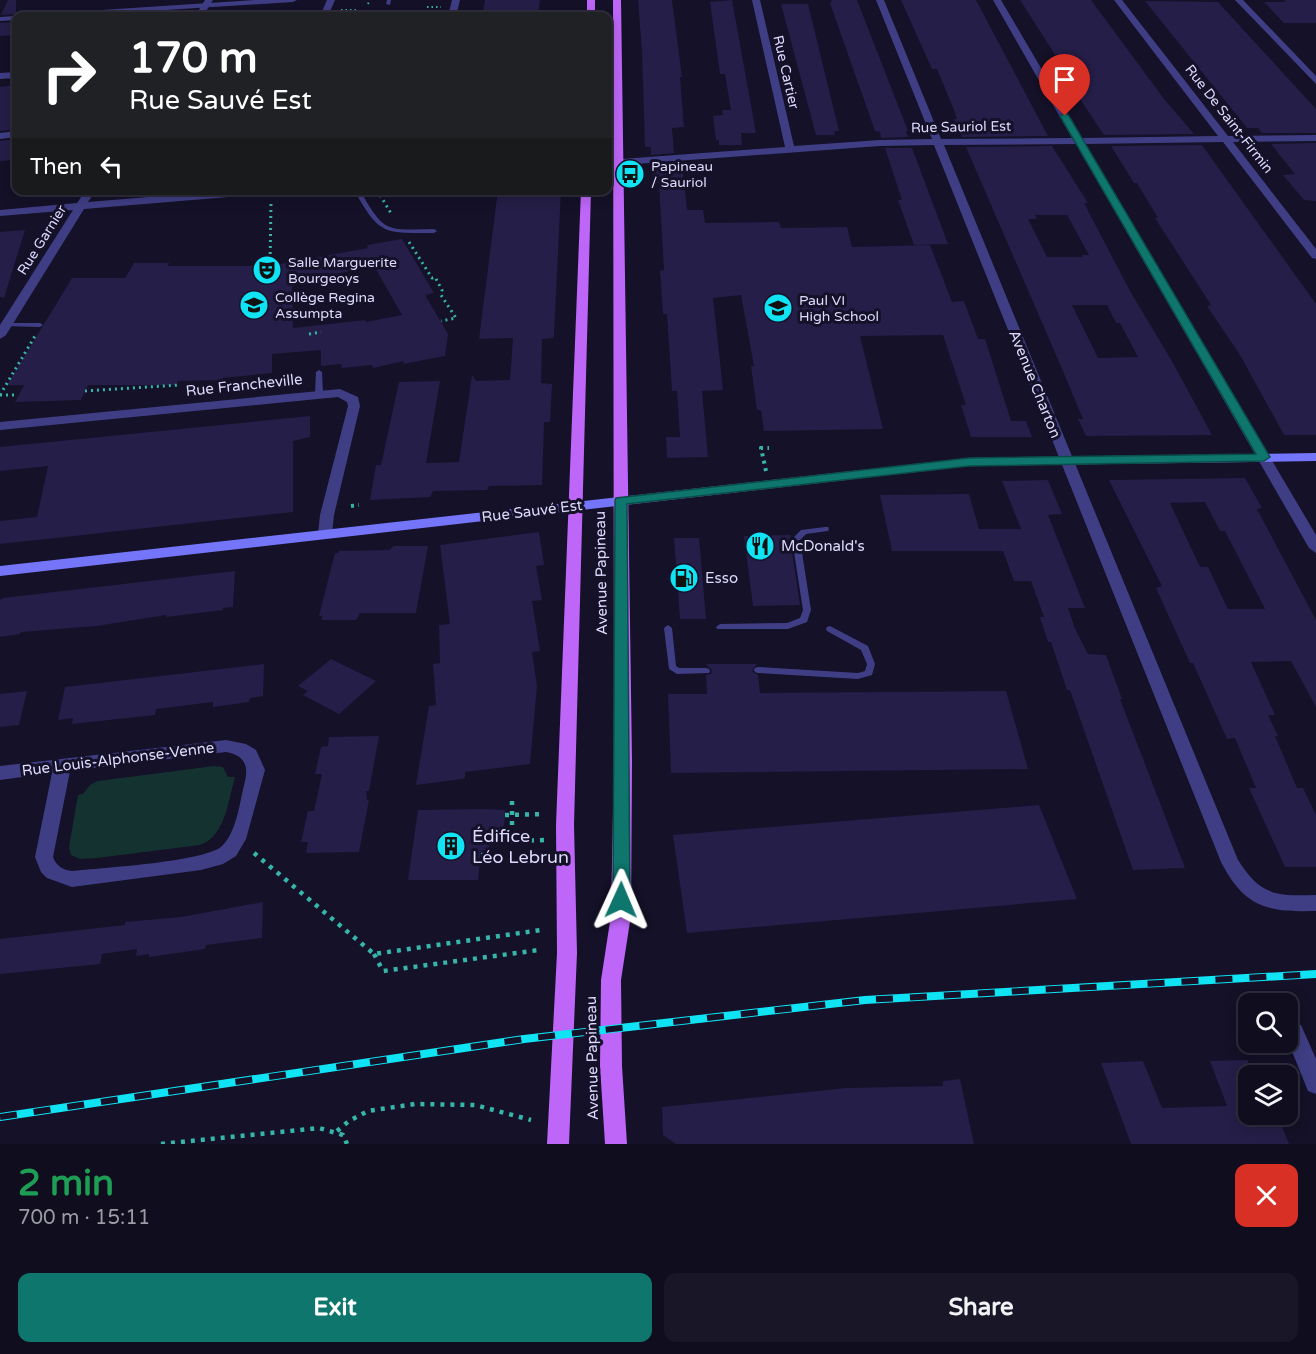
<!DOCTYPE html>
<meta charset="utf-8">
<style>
:root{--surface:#0f0d1e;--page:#181627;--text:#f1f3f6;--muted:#9b9ca4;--line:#2f2d3c;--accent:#0f766e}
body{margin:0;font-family:"Varela Round",sans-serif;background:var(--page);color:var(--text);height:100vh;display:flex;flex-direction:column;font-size:22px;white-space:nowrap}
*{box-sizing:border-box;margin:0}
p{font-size:20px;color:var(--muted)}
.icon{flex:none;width:33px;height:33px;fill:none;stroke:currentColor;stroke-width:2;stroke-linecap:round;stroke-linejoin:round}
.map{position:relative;height:1144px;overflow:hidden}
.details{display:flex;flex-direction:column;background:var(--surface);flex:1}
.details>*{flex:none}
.guide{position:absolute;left:12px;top:12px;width:600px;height:183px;border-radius:12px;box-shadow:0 3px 15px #0003,0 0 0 2px var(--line);background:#202124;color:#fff;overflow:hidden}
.tools{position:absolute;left:1238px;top:993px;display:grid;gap:12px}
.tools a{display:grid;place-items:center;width:60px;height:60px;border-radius:12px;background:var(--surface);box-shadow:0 3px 15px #0003,0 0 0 2px var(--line);font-size:30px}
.pin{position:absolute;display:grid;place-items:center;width:51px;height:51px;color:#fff;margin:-62px -26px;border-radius:50% 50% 50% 0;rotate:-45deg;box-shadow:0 0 6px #0007}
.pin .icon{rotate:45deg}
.me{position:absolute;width:66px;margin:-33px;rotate:1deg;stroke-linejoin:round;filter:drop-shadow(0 0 4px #0008)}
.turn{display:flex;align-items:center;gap:21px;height:126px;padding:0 18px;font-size:27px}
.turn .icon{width:78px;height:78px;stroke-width:2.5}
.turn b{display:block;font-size:42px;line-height:51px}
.then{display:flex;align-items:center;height:57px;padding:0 18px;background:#0003;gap:12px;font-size:22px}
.round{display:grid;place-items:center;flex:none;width:63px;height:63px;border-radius:12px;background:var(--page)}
.overview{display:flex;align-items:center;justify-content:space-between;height:102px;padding:0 18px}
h1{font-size:36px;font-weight:700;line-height:45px;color:#1e9e55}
.cta{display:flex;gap:12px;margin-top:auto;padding:12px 18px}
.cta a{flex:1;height:69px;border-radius:12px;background:var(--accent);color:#fff;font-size:24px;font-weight:700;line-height:69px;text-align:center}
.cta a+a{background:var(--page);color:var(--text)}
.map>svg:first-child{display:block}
.green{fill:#143230}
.building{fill:#251e48;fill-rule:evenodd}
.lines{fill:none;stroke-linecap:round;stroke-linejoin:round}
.path-far3{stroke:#36b5aa;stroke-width:2;stroke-dasharray:1.5 3;stroke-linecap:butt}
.path-far2{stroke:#36b5aa;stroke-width:3;stroke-dasharray:2 4;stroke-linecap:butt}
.path-far1{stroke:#36b5aa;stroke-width:4;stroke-dasharray:3 4.5;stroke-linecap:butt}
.path{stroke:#36b5aa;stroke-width:4.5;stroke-dasharray:4 6;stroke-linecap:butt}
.service{fill:#3f3e85;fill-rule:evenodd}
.minor{fill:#3f3e85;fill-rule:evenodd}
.tertiary{fill:#3f3e85;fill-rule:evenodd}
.secondary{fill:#7575f9;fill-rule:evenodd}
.primary{fill:#be66f8;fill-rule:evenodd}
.rail-casing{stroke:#0fe3f4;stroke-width:8}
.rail{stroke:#141128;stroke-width:6;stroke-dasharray:17;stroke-linecap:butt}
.route{fill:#0f766e;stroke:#0a4d48;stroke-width:1.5}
.labels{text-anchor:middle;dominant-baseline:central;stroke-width:6;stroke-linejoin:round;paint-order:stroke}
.far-street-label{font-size:14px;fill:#dddafd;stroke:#141128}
.far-poi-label{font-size:14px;fill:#dddafd;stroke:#141128;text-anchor:start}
.street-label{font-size:15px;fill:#dddafd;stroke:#141128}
.poi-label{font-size:15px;fill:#dddafd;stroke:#141128;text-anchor:start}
.near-poi-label{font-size:18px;fill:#dddafd;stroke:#141128;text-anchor:start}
</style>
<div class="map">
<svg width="1316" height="1144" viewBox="0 0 1316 1144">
<rect width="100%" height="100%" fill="#141128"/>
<path class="green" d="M214,766L223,767L228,777H235C228,800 226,836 200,845L97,858L80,859L71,855L69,847L78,795L83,794L90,785L98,781Z"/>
<g class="building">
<path d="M8,0H16V14L1,15Z"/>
<path d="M485,0H540L538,16H482Z"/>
<path d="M638,0H672L682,77H680L684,127L672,128L674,153L651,155V147H645L642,51Z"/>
<path d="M732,0L756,133H741L742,145H719V140H716L713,116L723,115L722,110H731L725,74H720L710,2Z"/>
<path d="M832,0H857L908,131H906L908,137L881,138L880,132L875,131L830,3Z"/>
<path d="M901,0H976L1048,136L962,137L954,119H957L954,110L937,69H932Z"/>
<path d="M1020,0H1091L1164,99L1194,134L1104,135L1066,78H1070Z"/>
<path d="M1284,0H1316V23H1284L1264,2H1286Z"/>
<path d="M1145,1L1218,2L1316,109V133H1262L1258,128H1247Z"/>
<path d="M781,4H808L839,131H834L835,135H816Z"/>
<path d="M16,22V35L0,36V23Z"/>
<path d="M16,85V129L0,131V87Z"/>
<path d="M16,139L14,160L0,161V141Z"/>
<path d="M1316,143V201L1304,200L1283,175L1295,174L1271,144Z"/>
<path d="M1202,145L1316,304V435H1284L1240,355L1207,306L1211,305L1155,218H1158L1137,183H1134L1111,146Z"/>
<path d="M1052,146L1088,203H1084L1130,291L1173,363L1212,435L1086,436L1078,419H1083L1059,362L966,147ZM1035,215H1067L1089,255H1082L1083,257H1047L1028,219H1037ZM1072,305H1107L1116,323H1120L1138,357L1098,358Z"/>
<path d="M885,148H912L948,244L914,245L898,200H902Z"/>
<path d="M675,163L676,171H683L687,210H703L705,223L779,222L781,228L847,227L852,247L930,245L952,302L964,301L978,339H985L1011,421H1026L1032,437H971L961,405H966L943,335L860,336L883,429L764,431L761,410H757L751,366H754L741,295L713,298L723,390L702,391L708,457L667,458L666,437H680L677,391H672L667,314H663L660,271L664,270L659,183H653L652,165Z"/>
<path d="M498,190H561L554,335L553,338L542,339L541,383L552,384L550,422H544L542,485L489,486L487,490L433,491L430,497L370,500L376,465H381L399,382L440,381L426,463L459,462L472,375L476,381L510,380L513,338L479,339Z"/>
<path d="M25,230L4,298L0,297V232Z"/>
<path d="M402,239L434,293L425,295L448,334L445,356L403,364L404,361L373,368L372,365L342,368L341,364L321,366V350L272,354V373L223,378L222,380L178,381L176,385H88L81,400L15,402L24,385H7L72,278H125L134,263H169L168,266H270L368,248L367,245ZM374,266L402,315L366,322L365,320L293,328L292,283Z"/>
<path d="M310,416V437L293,441V512L0,544V521L37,517L48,466L0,471V447Z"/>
<path d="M1245,478L1262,508L1257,509L1316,620V707L1291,661L1251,662L1275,715H1268L1278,736H1275L1297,788H1303L1316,815V867H1285L1249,788H1256L1235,738L1227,739L1193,663H1190L1156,588L1162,586L1109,480ZM1205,502L1220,531H1225L1265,609H1228L1208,567H1200L1170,503Z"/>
<path d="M1048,480L1062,514L1048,515L1085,608H1068L1076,631L1088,654L1106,655L1122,699H1120L1185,868L1133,870L1070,690H1067L1051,642H1048L1040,617H1044L1031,581H1014L1003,551H892L880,495L969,494L979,529H1021L1002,481Z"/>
<path d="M539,532L544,565L536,566L542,600L532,601L540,651L532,652L537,686L530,764L465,772V778L462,779L416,785L429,706L436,705L433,664L440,663L439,625L450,624L440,545Z"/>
<path d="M791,535L790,539L800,605L753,606L744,536Z"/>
<path d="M674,538H699L706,619H680Z"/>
<path d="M394,546H428L416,613H360L356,620H322V616H319L335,553H339V551L389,550Z"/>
<path d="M235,571L233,607L223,608V610L166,617V615L96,626L21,632L20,634L0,637V600L3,598Z"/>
<path d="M331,659L376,681L339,714L303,695L308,691L298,686Z"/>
<path d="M264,664L263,696L250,698L249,702L213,707V702L156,709L155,715L72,724L73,718L58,720L65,687Z"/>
<path d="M706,664H757L752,671L758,675L760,693L1006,691L1028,769L671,773L668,694H707L706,675L711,674L712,670Z"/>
<path d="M27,691L19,725L0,727V694Z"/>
<path d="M379,736L369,791H366L367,800H369L359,852L306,853L308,842H301L308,811H314L322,774H315L321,747L328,746L329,737Z"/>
<path d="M1039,805L1077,899L687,933L673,835Z"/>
<path d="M484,809L505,810L504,828H490L489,850L481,851L478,880H408L418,810Z"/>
<path d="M263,902L262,938L206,945L205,949L149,957V954L136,956L137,949L102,954L100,964L0,974V939L125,925V922L181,917Z"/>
<path d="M1248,1060V1114H1277L1289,1144H1131L1101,1063L1143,1061L1162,1108L1227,1106L1210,1061Z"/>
<path d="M960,1079L974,1144H676L663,1135L662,1107L846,1088L943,1086V1081Z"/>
</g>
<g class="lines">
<g class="path-far3">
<path d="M368,4L370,0"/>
<path d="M427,7H441"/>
<path d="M341,10H358"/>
<path d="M543,16H559"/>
</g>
<g class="path-far2">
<path d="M377,190L392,215"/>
<path d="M409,242L432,278L435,277L442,290L441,295L456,318L441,321"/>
<path d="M270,266L271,203"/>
<path d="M309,334L321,332"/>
<path d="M85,391L179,385"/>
<path d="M0,395L35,336"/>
<path d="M0,395H18"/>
</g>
<g class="path-far1">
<path d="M766,471L761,448H769"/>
<path d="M351,506L359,505"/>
</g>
<g class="path">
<path d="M505,815L545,814"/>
<path d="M494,828V833L512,832V798"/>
<path d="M490,842L544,840"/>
<path d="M254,853L374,954L541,930"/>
<path d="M481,855H485"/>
<path d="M374,954L383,971L539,950"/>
<path d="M337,1131L349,1121L368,1111L415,1104L475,1105L531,1120"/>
<path d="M161,1144L319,1128L343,1135L347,1144"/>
</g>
<g class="service">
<path d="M387,0H391L390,5L386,4Z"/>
<path d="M354,190H360C384,234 387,230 434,229L437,231L434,233C384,233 380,236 354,190Z"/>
<path d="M6,323H40L43,325L40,327L4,326V324Z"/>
<path d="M319,370L322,372L323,394L319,396L315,394L316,372Z"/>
<path d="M825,527H828L829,529L828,531L806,534L800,540L811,610L807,622L788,629H717L716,627L720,624L787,623L800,618L803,610L792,539L801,530Z"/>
<path d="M668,625L672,628L676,666L679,668H706L709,669L710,671L709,673L677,674L669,669L664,628Z"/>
<path d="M830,626L868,646L875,664L872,675L858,679L758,673L755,672L754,670L755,668L758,667L858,673L865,671L867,664L861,650L827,631L826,629L827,627Z"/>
</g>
<g class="minor">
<path d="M205,0H213L203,16H195Z"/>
<path d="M327,0H335L328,16H320Z"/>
<path d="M452,0H460L456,16H448Z"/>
<path d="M752,0H760L794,146L880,140L932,139L876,0H884L941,139L1072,138L993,0H1001L1082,138L1218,136L1114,0H1122L1228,136L1316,135V141L1233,142L1316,249V259L1312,258L1223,142L1085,144L1316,535V553L1309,548L1076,144L944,145L1238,860C1261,896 1276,896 1316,895V911C1267,912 1245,908 1221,862L934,145L880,146L608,166V160L785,147Z"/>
<path d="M1235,0H1243L1316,76V84Z"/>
<path d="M16,72V78L0,79V73Z"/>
<path d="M16,131V137L0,139V133Z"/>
<path d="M86,190H96L88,202L233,190H281L276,193L84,209L6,335L0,339V325L73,210L0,216V210L77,203Z"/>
<path d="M340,389L358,397L360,406L334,515L332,534L325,539L318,534L320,515L348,406L347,402L338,397L0,430V422Z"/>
<path d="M226,740L246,744L256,750L265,770L246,839L236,856L223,864L201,870L72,887L47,878L41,872L35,857L52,773L0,780V766ZM226,752C243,755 249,764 245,781C240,800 237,832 222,846C205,862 100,868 72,871C63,870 56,866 53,857L70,771Z"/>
<path d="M1294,1022L1301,1025L1316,1059V1094L1308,1091L1287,1039V1024Z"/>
</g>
<g class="tertiary">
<path d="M255,0H297L293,2L71,16H36L40,14Z"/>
<path d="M16,16H19H16V20L0,21V17Z"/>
</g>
<path class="secondary" d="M1316,453V461L969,466L0,576V566L969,458Z"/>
<g class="primary">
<rect x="587" y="0" width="8" height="16"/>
<path d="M613,0H621L632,760L631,915L621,980L622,1066L627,1144H605L600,1066L601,980L611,915L614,760Z"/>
<path d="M581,190H591L574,825L577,953L569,1144H547L557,953L556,825Z"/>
</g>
<g class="rail-casing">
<path id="rail" d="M0,1117L524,1039L865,1000L1316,974"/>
</g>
<use href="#rail" class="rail"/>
</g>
<path class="route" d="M1065,113L1069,116L1270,457L1264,461L969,466L627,504L630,900L627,905L621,907L615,905L613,900L615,500L616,498L969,458L1256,454L1060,116Z"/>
<defs>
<g id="bus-disc" transform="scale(1.5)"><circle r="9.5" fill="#0fe3f4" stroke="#141128"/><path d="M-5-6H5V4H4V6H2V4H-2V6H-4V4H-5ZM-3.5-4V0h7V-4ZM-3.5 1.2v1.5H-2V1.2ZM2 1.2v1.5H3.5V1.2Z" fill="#111"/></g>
<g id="theatre-disc" transform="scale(1.5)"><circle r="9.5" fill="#0fe3f4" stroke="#141128"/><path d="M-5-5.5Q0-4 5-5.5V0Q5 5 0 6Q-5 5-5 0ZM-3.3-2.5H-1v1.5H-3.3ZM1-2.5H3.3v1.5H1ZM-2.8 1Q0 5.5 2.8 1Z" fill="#111"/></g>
<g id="school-disc" transform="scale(1.5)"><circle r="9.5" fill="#0fe3f4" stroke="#141128"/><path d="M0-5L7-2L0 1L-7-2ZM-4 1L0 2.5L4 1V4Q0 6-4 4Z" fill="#111"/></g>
<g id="restaurant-disc" transform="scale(1.5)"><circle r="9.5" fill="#0fe3f4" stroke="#141128"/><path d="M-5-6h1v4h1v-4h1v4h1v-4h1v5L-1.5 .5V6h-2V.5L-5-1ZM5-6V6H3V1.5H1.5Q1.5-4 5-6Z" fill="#111"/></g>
<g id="fuel-disc" transform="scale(1.5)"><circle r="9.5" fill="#0fe3f4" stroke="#141128"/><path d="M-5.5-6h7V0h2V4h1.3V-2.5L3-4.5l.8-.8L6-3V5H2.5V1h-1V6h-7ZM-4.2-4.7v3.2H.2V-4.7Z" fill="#111"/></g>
<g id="building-disc" transform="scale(1.5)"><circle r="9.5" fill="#0fe3f4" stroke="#141128"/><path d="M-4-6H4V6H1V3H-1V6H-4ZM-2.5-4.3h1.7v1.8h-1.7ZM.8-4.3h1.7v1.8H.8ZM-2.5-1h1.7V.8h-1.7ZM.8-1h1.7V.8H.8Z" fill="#111"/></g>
</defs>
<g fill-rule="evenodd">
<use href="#bus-disc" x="630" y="174"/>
<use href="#theatre-disc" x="267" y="270"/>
<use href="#school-disc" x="254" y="305"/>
<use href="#school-disc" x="778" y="308"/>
<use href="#restaurant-disc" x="760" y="546"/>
<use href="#fuel-disc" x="684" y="578"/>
<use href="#building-disc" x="451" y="846"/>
</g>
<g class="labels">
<g class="far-street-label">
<text transform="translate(786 72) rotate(77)">Rue Cartier</text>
<text transform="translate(1229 119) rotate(52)">Rue De Saint-Firmin</text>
<text transform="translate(961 127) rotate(-1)">Rue Sauriol Est</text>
<text transform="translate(42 240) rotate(-58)">Rue Garnier</text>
</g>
<g class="far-poi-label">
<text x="651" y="166">Papineau<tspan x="651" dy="16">/ Sauriol</tspan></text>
<text x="288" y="262">Salle Marguerite<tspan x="288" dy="16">Bourgeoys</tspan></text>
<text x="275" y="297">Collège Regina<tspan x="275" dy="16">Assumpta</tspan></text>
<text x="799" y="300">Paul VI<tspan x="799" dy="16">High School</tspan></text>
</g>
<g class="street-label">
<text transform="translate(1035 384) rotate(68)">Avenue Charton</text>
<text transform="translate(244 385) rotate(-6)">Rue Francheville</text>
<text transform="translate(532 511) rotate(-7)">Rue Sauvé Est</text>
<text transform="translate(601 573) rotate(-91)">Avenue Papineau</text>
<text transform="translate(118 759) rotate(-7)">Rue Louis-Alphonse-Venne</text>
<text transform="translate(592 1058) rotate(-91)">Avenue Papineau</text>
</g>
<g class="poi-label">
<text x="781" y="546">McDonald's</text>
<text x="705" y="578">Esso</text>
</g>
<g class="near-poi-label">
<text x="472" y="836">Édifice<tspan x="472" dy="21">Léo Lebrun</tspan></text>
</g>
</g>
</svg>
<div class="tools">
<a><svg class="icon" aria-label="search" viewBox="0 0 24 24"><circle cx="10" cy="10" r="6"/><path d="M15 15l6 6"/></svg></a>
<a><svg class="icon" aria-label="layers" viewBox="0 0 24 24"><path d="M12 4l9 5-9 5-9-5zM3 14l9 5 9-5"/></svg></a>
</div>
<div class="pin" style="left:1065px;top:116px;background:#d93025"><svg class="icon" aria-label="arrive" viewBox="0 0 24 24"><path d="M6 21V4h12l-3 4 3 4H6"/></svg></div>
<svg class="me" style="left:621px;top:900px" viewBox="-20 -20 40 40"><path d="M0-17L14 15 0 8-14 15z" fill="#0f766e" stroke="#fff" stroke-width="4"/></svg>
<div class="guide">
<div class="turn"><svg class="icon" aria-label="right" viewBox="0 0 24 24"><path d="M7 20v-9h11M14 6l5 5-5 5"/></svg><div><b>170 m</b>Rue Sauvé Est</div></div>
<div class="then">Then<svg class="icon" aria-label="left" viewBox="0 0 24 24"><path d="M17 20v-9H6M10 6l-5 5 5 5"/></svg></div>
</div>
</div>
<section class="details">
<div class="overview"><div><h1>2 min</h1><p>700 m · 15:11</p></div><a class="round" style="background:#d93025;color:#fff"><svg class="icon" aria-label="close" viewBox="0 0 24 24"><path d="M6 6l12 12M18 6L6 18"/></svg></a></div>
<div class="cta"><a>Exit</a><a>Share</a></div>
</section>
